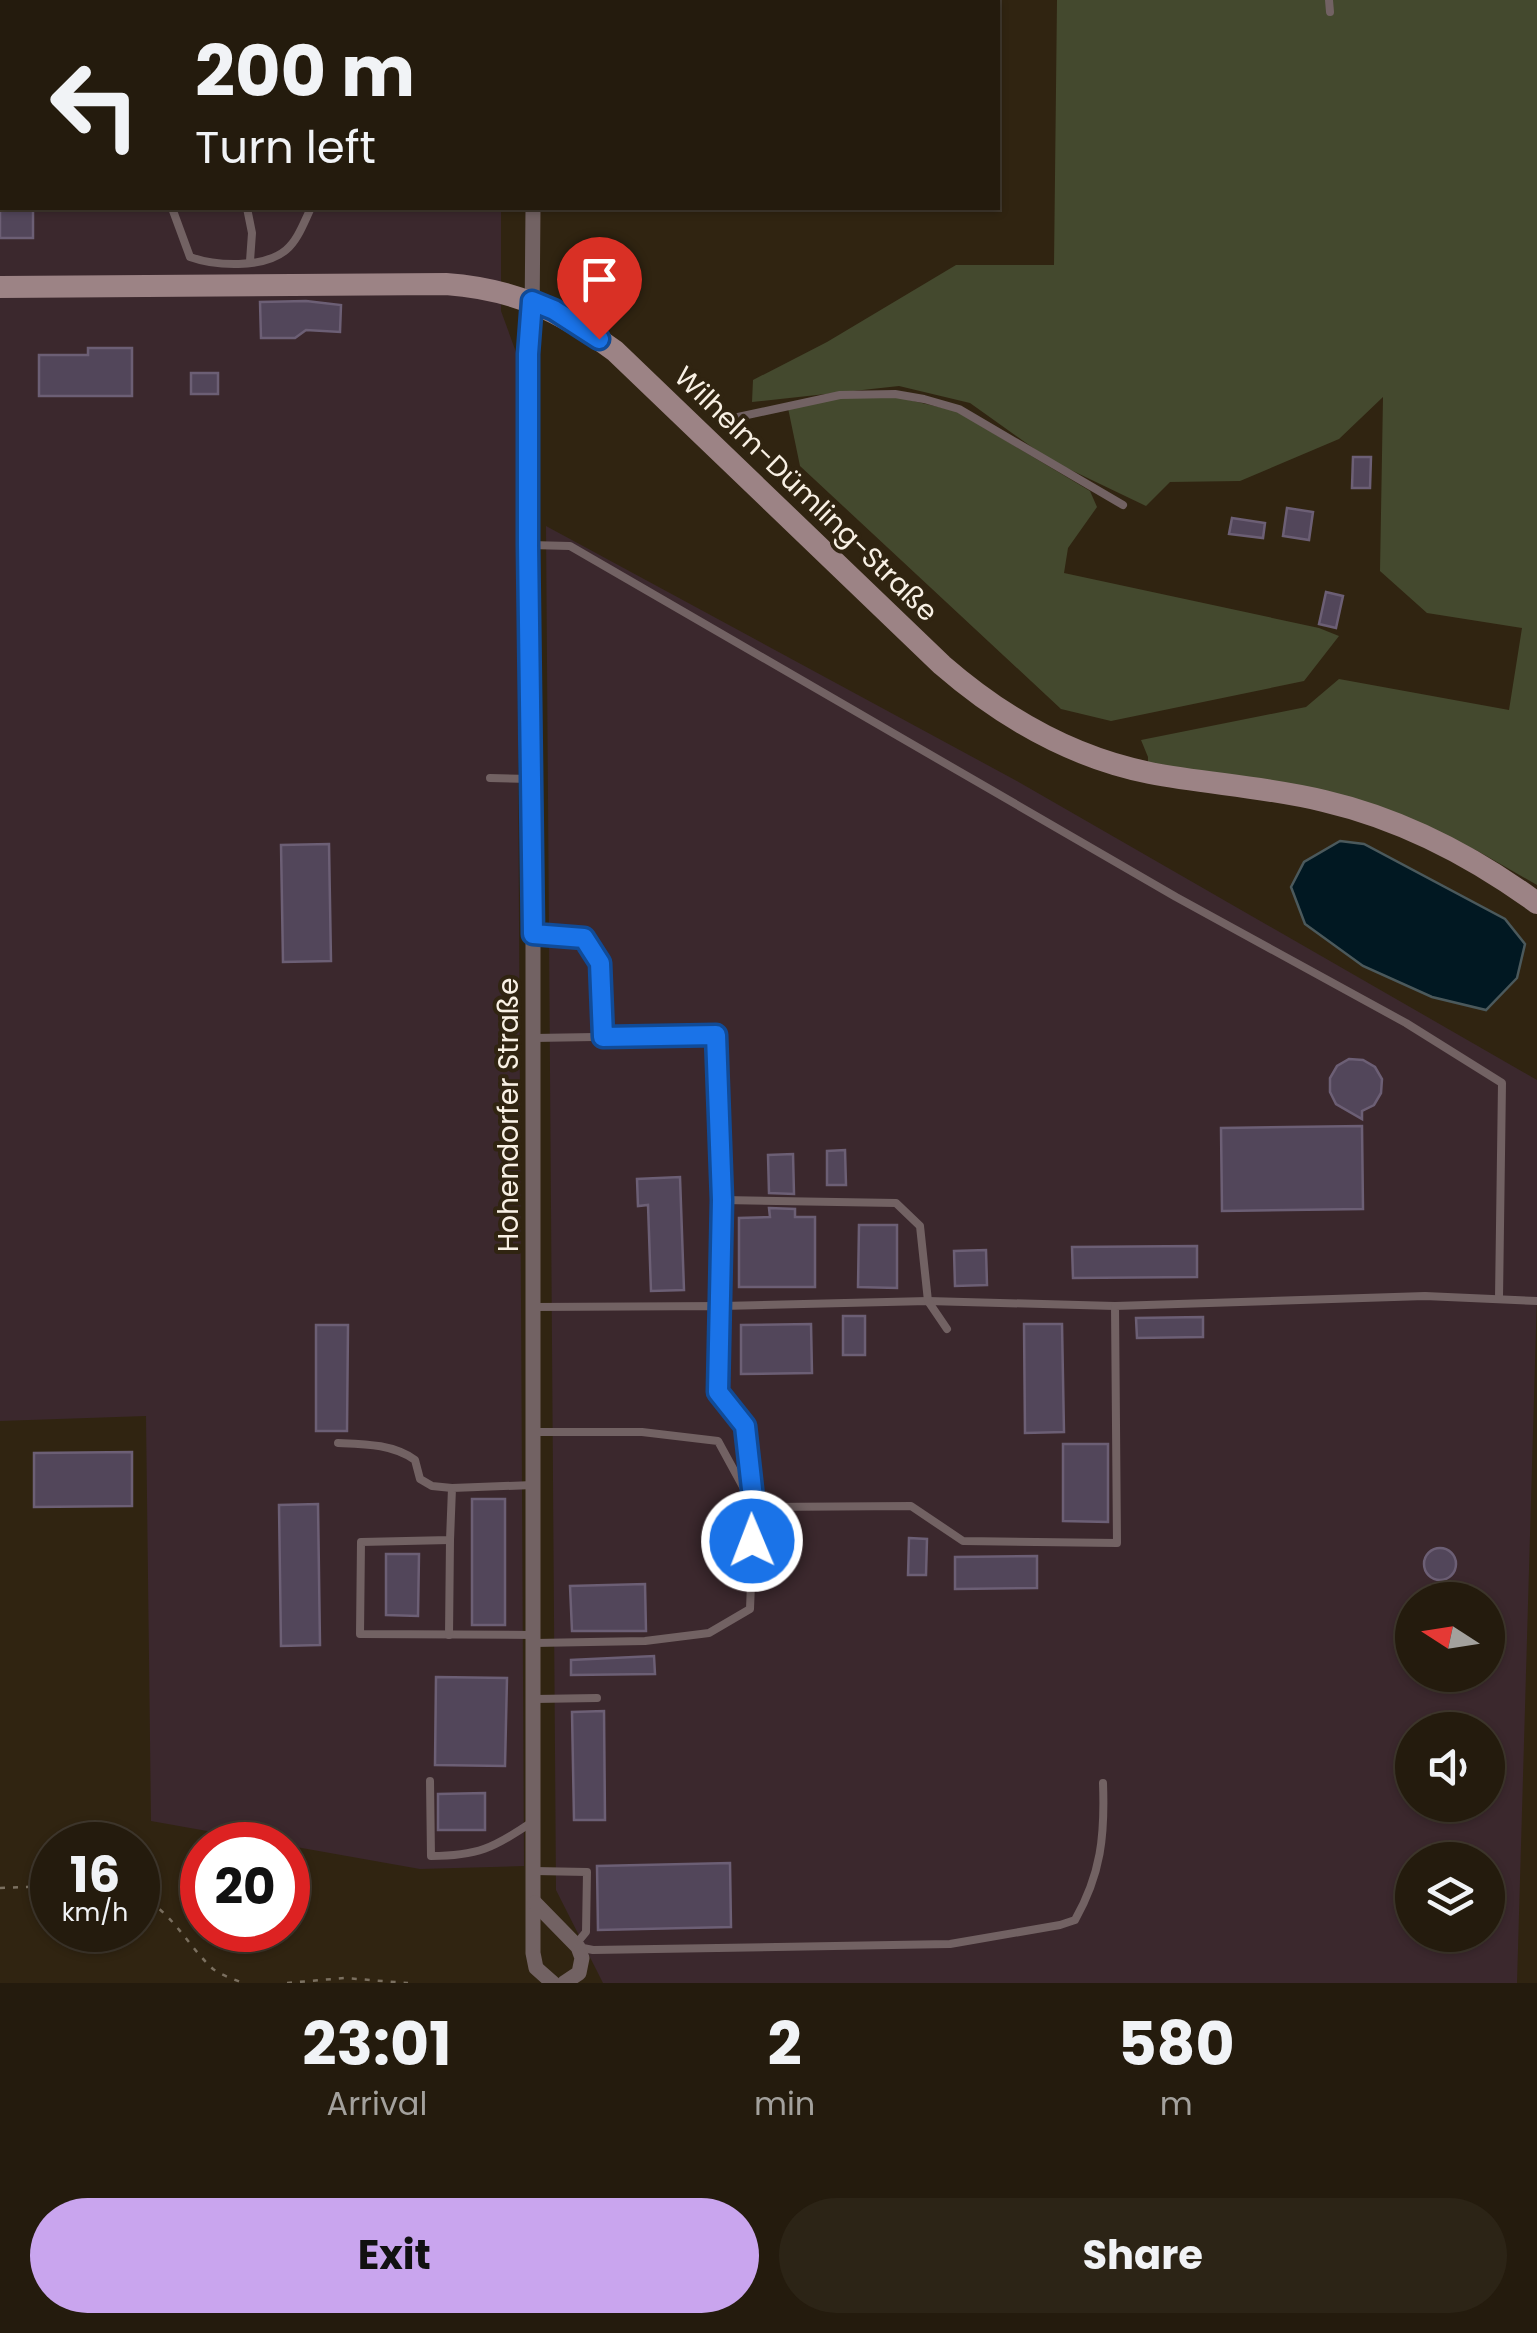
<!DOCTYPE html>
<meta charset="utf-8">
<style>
:root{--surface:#241b0d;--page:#2c2416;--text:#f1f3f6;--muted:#a3a19d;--line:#41392e;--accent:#c9a5ee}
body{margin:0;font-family:Poppins,sans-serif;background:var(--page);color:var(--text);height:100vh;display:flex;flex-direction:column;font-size:38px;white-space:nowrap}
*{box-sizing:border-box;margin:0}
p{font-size:32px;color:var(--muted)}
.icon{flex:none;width:55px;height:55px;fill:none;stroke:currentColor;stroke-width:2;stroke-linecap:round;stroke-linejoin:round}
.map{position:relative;height:1983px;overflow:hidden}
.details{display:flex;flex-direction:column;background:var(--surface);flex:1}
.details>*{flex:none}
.top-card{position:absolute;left:0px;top:0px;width:1000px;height:210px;box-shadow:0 2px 8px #0004,0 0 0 2px var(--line);background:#241b0d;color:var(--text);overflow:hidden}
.needle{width:65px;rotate:282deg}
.buttons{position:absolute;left:1395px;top:1582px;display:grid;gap:20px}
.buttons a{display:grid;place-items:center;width:110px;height:110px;border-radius:50%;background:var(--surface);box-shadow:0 2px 8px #0004,0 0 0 2px var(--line);font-size:50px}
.speed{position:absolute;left:30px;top:1822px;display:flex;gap:20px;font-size:50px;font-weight:700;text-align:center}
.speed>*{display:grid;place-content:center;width:130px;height:130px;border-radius:50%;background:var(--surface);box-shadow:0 2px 8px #0004,0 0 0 2px var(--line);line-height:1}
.speed small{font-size:25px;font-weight:400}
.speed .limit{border:15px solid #d22;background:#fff;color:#111}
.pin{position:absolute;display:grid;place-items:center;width:85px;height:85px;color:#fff;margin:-102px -42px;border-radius:50% 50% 50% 0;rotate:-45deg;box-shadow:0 0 10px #0007}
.pin .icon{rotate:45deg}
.me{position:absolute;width:110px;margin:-55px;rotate:359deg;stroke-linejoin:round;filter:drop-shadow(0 0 8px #0008)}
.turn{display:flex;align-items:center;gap:35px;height:210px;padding:0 30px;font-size:45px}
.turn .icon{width:130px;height:130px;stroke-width:2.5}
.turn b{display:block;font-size:70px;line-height:85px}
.eta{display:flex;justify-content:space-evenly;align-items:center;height:170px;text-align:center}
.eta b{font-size:60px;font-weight:700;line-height:70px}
.cta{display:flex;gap:20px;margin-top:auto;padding:20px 30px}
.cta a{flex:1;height:115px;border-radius:60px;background:var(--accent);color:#111;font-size:40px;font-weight:700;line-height:115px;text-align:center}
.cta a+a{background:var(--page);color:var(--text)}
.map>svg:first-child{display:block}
.industrial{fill:#3b282d;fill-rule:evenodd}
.green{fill:#44492e}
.water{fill:#011822;stroke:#4b595c;stroke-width:2.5}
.building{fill:#52465a;stroke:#6c5f75;stroke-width:2.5}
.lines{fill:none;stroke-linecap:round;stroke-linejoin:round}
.path{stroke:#7b7060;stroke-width:2.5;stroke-dasharray:5 8;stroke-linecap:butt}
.lane{stroke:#726263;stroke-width:8}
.street{stroke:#726263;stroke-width:15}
.secondary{stroke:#9c8385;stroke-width:22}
.route-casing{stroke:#114b97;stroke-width:25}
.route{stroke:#1a73e8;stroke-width:18}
.labels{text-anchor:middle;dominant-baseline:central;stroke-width:8;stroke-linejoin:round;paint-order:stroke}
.street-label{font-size:28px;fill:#f8f0e4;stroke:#302411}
</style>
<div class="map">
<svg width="1537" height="1983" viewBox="0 0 1537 1983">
<rect width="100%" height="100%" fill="#302411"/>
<g class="industrial">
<path d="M0,0H502L2,2V208H501V311L516,352L524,1866L420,1869L151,1821L146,1416L0,1421Z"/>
<path d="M546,526L1015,780L1537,1080V1294L1517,1983H603L556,1890ZM1412,1600H1488V1675H1412ZM1412,1730H1488V1805H1412ZM1412,1860H1488V1935H1412Z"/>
</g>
<g class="green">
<path d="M1057,0H1537V885L1476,850L1322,793L1148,770V757L1141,740L1306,707L1339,679L1509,710L1522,628L1427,613L1380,571L1383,397L1339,439L1240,481L1170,482L1146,506L1050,460L970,403L899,386L752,402L753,380L827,342L956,265H1054Z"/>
<path d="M842,397H896L956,411L1090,491L1097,507L1068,548L1064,573L1319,628L1339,636L1304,681L1111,721L1061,709L800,466L788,408Z"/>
</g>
<path class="water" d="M1340,841L1364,844L1505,919L1525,944L1517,978L1486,1010L1432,997L1363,966L1305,924L1291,887L1304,862Z"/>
<g class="building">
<rect x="0" y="208" width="33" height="30"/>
<path d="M306,301L341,305L340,332L306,330L295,338H261L260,302Z"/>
<path d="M88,348H132V396H39V355H88Z"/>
<rect x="191" y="373" width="27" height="21"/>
<path d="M1353,457H1371L1370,488H1352Z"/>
<path d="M1287,508L1313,512L1309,540L1283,536Z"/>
<path d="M1232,518L1265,523L1263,538L1229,534Z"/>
<path d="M1326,592L1343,596L1336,628L1319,624Z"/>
<path d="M329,844L331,961L283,962L281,845Z"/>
<path d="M1349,1059L1363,1060L1375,1067L1382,1079L1381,1093L1374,1105L1362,1111V1119L1336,1104L1330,1092V1078L1337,1066Z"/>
<path d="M1362,1126L1363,1209L1222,1211L1221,1128Z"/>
<path d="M845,1150L846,1185H827V1151Z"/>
<path d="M793,1154L794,1194L769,1193L768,1155Z"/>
<path d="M680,1177L684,1290L651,1291L648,1205L638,1206L637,1179Z"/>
<path d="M769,1208L795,1209V1217H815V1287H739V1218L770,1217Z"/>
<path d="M859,1225H897V1288L858,1287Z"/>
<path d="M1197,1246V1277L1073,1278L1072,1247Z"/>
<path d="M986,1250L987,1285L955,1286L954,1251Z"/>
<rect x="843" y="1316" width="22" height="39"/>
<path d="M1203,1317V1337L1137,1338L1136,1318Z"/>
<path d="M811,1324L812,1373L741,1374V1325Z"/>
<path d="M1024,1324H1062L1064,1432L1025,1433Z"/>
<path d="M316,1325H348L347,1431H316Z"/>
<path d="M1063,1444H1108V1522L1063,1521Z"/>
<path d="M132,1452V1506L34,1507V1453Z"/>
<rect x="472" y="1499" width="33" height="126"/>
<path d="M318,1504L320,1645L281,1646L279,1505Z"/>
<path d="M909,1538L927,1539L926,1575H908Z"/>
<circle cx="1440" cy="1564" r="16"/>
<path d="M386,1554H419L418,1616L386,1615Z"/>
<path d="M1037,1556V1588L955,1589V1557Z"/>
<path d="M645,1584L646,1631H572L570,1586Z"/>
<path d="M654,1656L655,1674L571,1675V1660Z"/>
<path d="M436,1677L507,1678L505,1766L435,1765Z"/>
<path d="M604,1711L605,1820H574L572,1712Z"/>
<path d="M485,1793V1830H438V1794Z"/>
<path d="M730,1863L731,1927L598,1930L597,1866Z"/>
</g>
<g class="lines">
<g class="path">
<path d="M0,1888L52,1886"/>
<path d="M138,1895C172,1911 186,1944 213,1969C221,1975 233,1979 243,1983"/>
<path d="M287,1983L344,1978L408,1983"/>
</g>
<g class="lane">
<path d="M106,0L107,2"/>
<path d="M1329,0L1330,12"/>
<path d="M172,208L190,257C215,266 263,269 286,250C298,240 304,222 311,208"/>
<path d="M247,208L252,233L250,261"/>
<path d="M738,417L840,395L895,394L924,399L959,409L1123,505"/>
<path d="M530,545L570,546L1176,897L1406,1023L1502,1083L1499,1298"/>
<path d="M490,778L531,779"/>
<path d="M533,934L584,938L600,963L603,1037"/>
<path d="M534,1038L716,1035L723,1200L722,1306L928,1301L1115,1306"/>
<path d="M723,1200L896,1203L920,1226L928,1301L947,1329"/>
<path d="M534,1307L722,1306L718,1392L745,1426L754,1507L718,1441L642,1432H534"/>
<path d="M338,1443C364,1444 393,1444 415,1460L420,1479L432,1486L452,1488"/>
<path d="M533,1485L452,1488L450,1540L361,1542L360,1634L535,1635"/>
<path d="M449,1635L450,1540"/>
<path d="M535,1643L645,1641L709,1633L750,1609L754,1507L911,1506L963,1541L1117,1543L1115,1306L1425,1296L1537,1301"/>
<path d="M535,1699L597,1698"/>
<path d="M430,1781L431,1856C477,1856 494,1848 532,1822"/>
<path d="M535,1871L587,1872L586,1932L576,1944"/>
<path d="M578,1947L593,1950L950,1944L1060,1925L1075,1920C1101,1874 1105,1836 1103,1783"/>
</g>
<g class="street">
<path d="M533,0V2"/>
<path d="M533,208L532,321L529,354L528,545L533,934V1953L536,1968L553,1983"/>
<path d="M535,1903L578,1947L582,1958L579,1973L564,1983"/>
</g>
<path class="secondary" d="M0,287L446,284C515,289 560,311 615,351L942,665C1003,718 1070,757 1150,773C1208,784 1267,787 1324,801C1401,819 1474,857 1537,903"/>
</g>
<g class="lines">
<g class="route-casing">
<path id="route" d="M599,339L554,310L532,301L528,354V545L533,934L584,938L600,963L603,1037L716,1035L722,1200L718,1392L745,1426L754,1507L752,1541"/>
</g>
<use href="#route" class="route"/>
</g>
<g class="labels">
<g class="street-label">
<text transform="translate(806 494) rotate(44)">Wilhelm-Dümling-Straße</text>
<text transform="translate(508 1115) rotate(-90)">Hohendorfer Straße</text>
</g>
</g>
</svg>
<div class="buttons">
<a><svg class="needle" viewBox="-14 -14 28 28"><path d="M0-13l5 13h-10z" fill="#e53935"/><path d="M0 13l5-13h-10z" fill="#a3a19d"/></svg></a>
<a><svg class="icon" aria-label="sound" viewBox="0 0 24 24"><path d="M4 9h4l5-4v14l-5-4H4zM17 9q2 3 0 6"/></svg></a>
<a><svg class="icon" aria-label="layers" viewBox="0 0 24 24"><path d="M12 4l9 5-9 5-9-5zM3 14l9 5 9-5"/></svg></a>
</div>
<div class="speed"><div>16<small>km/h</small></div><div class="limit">20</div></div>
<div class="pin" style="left:599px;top:339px;background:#d93025"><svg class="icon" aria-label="arrive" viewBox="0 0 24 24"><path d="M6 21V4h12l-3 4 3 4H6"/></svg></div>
<svg class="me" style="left:752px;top:1541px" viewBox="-20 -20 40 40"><circle r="17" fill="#1a73e8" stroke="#fff" stroke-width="3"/><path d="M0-11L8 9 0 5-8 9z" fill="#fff"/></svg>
<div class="top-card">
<div class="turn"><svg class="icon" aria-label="left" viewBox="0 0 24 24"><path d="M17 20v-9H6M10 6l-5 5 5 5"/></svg><div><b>200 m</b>Turn left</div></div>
</div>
</div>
<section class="details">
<div class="eta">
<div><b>23:01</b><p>Arrival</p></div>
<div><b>2</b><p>min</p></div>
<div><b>580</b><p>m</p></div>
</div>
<div class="cta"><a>Exit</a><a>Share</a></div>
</section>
